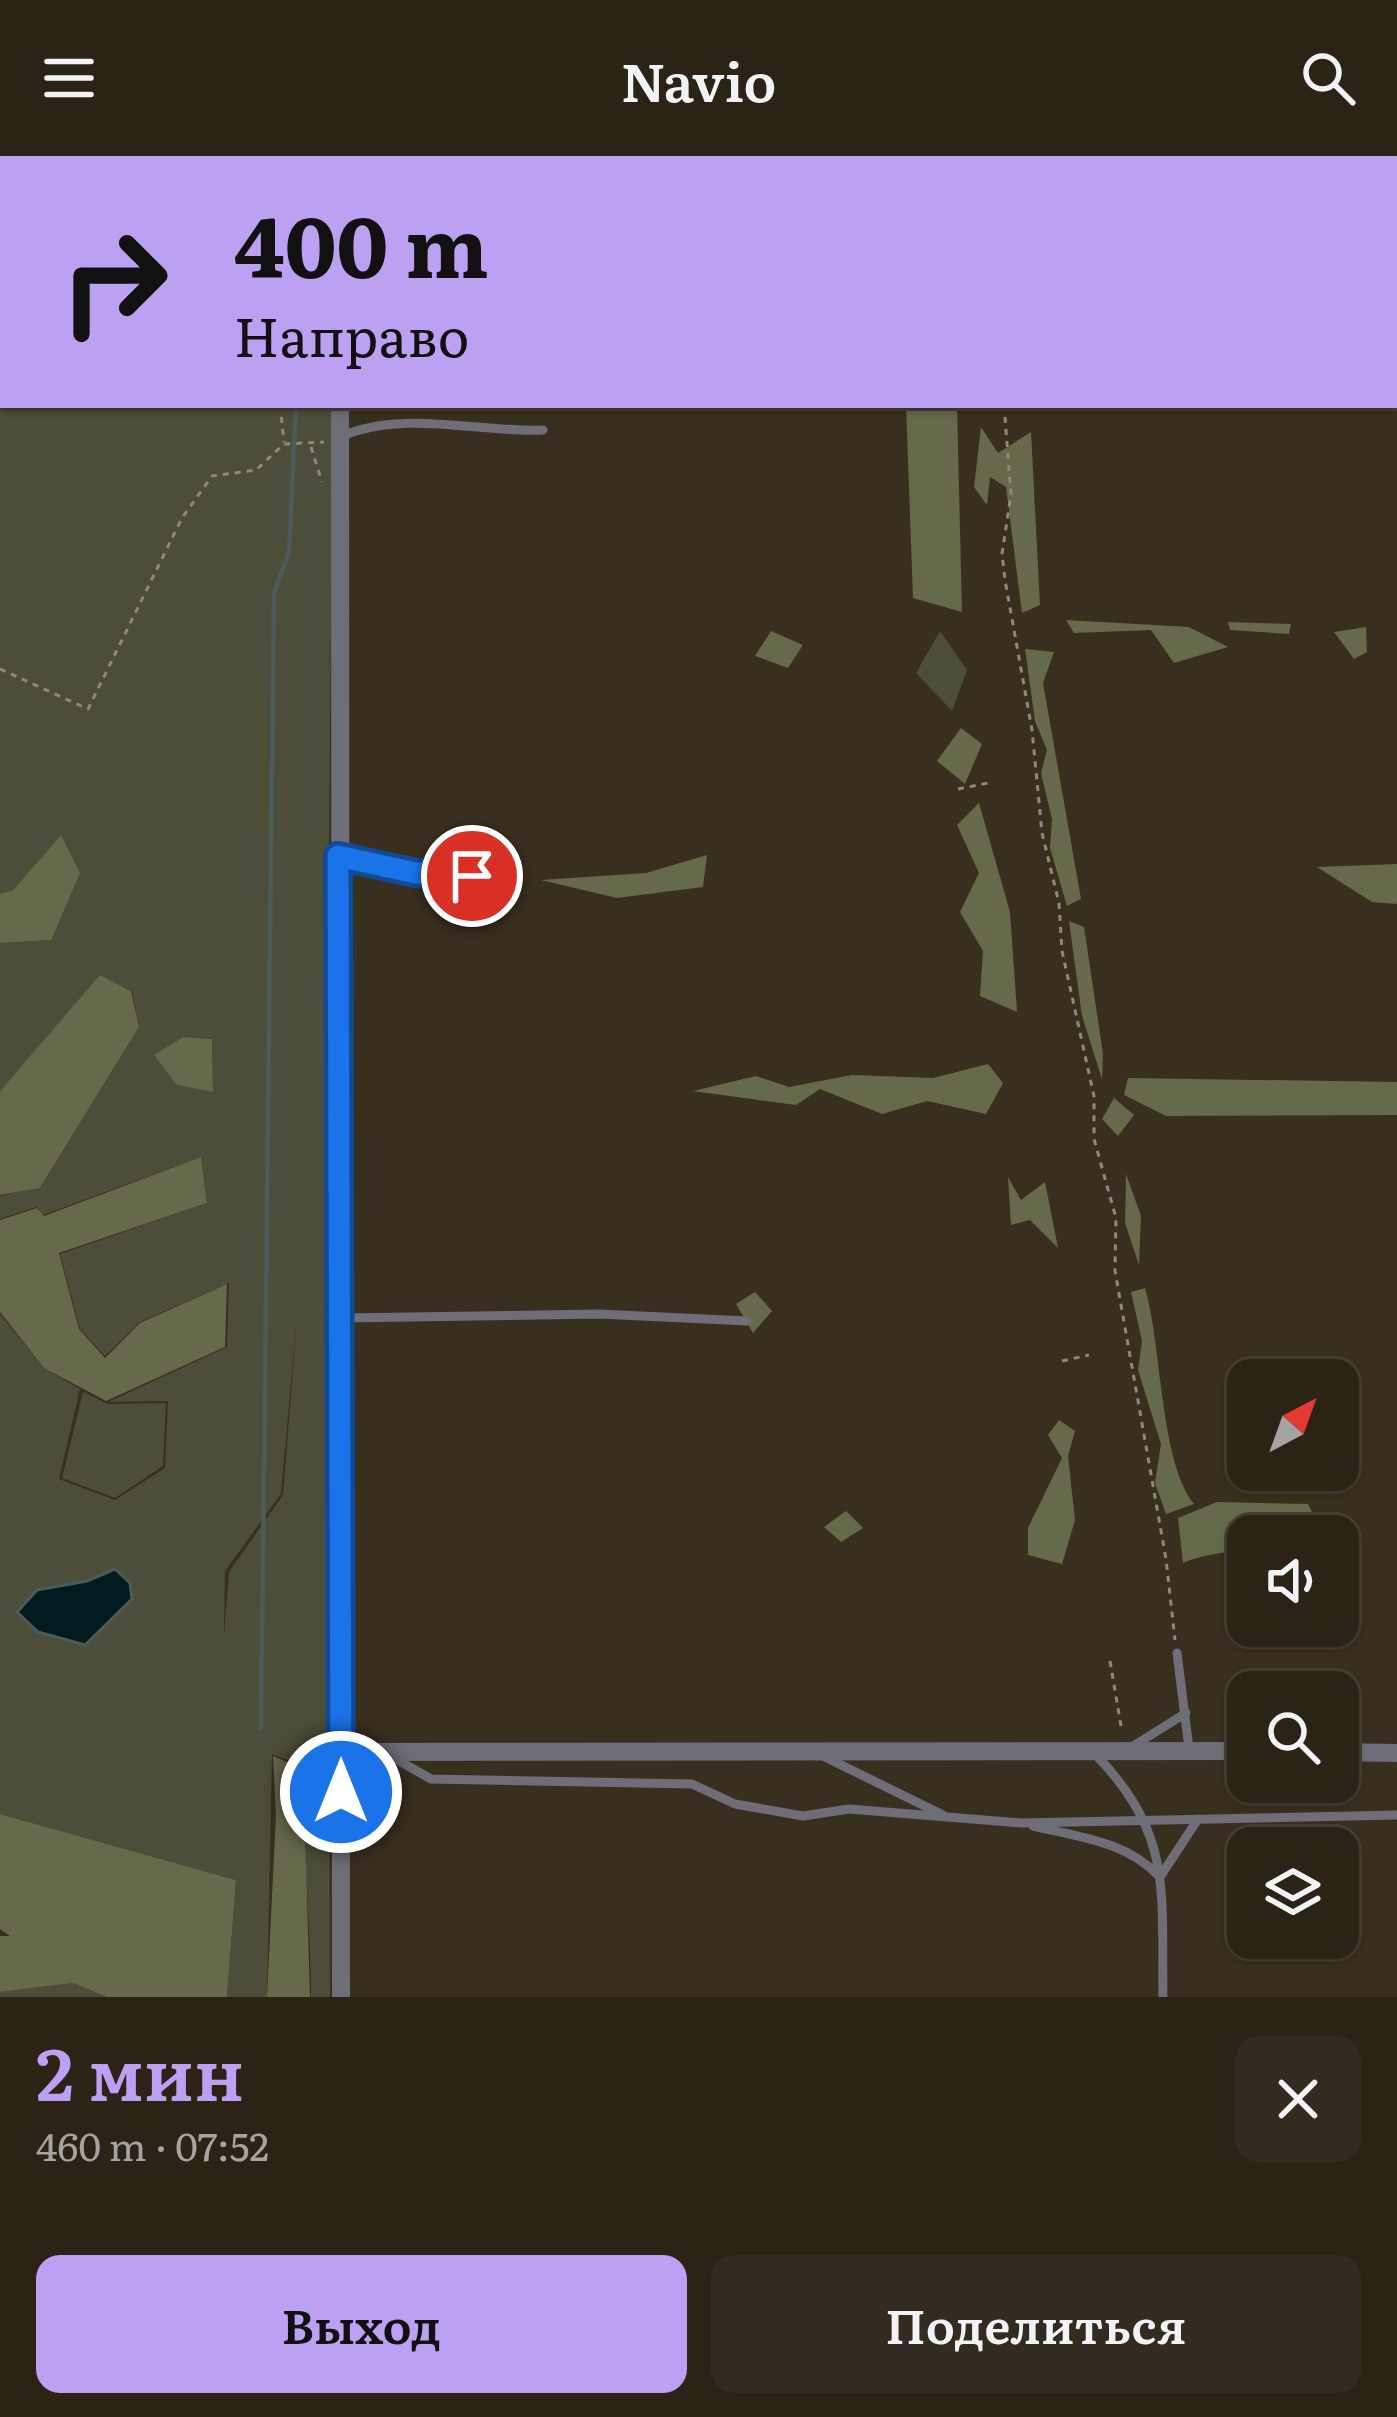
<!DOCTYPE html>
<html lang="ru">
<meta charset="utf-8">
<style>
:root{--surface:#2b2316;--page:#332b1f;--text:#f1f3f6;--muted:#a6a4a1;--line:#474035;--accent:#bca0f2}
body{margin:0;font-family:Literata,serif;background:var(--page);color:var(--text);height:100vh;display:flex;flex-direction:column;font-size:45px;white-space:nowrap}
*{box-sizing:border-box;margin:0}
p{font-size:39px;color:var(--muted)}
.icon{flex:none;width:66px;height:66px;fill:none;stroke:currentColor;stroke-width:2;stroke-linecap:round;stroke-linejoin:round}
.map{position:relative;height:1841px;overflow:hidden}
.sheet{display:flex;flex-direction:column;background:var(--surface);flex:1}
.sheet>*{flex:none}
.top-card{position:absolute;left:0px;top:0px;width:1398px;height:252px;box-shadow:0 3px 9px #0004,0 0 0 3px var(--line);background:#bca0f2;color:#111;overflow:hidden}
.needle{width:78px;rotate:41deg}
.tools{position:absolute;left:1227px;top:1203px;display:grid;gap:24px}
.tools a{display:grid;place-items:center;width:132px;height:132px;border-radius:24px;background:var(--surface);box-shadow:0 3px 9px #0004,0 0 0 3px var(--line);font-size:60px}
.pin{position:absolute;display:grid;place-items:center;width:102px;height:102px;color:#fff;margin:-51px;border:6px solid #fff;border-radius:50%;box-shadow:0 3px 12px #0007}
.me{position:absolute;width:132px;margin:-66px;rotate:0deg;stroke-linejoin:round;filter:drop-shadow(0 0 9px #0008)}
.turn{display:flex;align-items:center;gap:42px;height:252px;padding:0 36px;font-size:54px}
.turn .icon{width:156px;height:156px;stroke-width:2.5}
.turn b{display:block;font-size:84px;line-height:102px}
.round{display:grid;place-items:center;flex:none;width:126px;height:126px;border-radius:24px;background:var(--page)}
.summary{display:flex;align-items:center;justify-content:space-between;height:204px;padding:0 36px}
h1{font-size:72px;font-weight:600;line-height:90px;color:var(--accent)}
.button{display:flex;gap:24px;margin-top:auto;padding:24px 36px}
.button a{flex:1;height:138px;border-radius:24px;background:var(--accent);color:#111;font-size:48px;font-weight:600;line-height:138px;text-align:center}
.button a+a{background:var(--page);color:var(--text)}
header{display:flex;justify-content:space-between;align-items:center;height:156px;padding:0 36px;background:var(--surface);font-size:54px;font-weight:600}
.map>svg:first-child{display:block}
.green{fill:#4c4e39;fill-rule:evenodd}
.forest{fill:#66694a}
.water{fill:#001b1d;stroke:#4a5b59;stroke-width:3}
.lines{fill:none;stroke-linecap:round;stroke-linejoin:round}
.stream{stroke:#4a5b59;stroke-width:4.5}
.path{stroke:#90887a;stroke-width:3;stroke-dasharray:6 6;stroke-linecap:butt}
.lane{stroke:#6d6e78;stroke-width:9}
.street{stroke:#6d6e78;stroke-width:18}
.route-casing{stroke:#114b97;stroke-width:30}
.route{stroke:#1a73e8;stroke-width:21}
</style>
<header><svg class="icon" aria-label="menu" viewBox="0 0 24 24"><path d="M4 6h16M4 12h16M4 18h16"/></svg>Navio<svg class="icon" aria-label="search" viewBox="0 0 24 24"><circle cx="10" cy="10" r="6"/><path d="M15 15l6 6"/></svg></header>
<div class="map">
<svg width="1397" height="1841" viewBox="0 0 1397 1841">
<rect width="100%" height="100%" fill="#392f1e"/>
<g class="green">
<path d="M0,0H332L3,3V249H333L327,911L330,1841H311C311,1764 301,1688 305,1611L272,1598L267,1841H227L236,1724L0,1658V1158L44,1212L80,1233L59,1323L115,1344L165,1312L168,1245L108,1246L227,1191L229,1127L140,1166L105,1200L80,1173L60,1098L207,1047L201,1001L43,1059L37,1051L0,1063V1040L41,1031L139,871L132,835L100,820L0,935V787L51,784L60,680L13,734L0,738ZM183,881L212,883L213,935L178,929L155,899ZM297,1159L283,1339L229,1416L224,1479L225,1415L281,1338Z"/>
<path d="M940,475L967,514L952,555L916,517Z"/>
<path d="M83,1236L108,1248L166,1247L163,1310L115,1342L62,1322Z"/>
<path d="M73,1827L107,1841H0V1836Z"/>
</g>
<g class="forest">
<path d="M906,249H957L962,456L913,442Z"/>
<path d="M981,271L998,297L1031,276L1040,449L1022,457L1006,331L990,321L987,349L974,331Z"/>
<path d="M1066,464L1189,471L1228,491L1174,507L1151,474L1074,477Z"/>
<path d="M1228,466L1291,468L1289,478L1230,474Z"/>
<path d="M1366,471L1367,496L1354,503L1334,476Z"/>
<path d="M771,475L803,489L788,512L755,500Z"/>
<path d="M1025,493L1054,496L1043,527L1081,743L1067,750L1050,692L1052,663L1041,617L1047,594L1035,565Z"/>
<path d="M961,572L982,588L965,628L937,605Z"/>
<path d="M979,647L1010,756L1017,856L980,840L983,795L960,756L979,717L957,669Z"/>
<path d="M61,679L80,717L51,784L0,787V738L13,734Z"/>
<path d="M707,699L703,731L617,742L541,724L646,717Z"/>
<path d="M1397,708V748L1372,746L1317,711Z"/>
<path d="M1069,765L1084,771L1103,898L1102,923L1082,860Z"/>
<path d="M100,819L131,835L139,871L40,1032L0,1039V935Z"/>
<path d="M183,881L212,883L213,936L177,929L154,899Z"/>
<path d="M988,908L1003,927L986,958L927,945L882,958L820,933L796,949L693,935L756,920L789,931L852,919L933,922Z"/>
<path d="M1128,922L1397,926V959L1166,960L1124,939Z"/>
<path d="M1114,942L1134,959L1118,980L1102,963Z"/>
<path d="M201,1001L207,1047L59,1097L79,1173L105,1202L140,1167L227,1128L225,1191L106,1245L44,1212L0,1156V1064L37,1052L44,1060Z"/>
<path d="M1126,1018L1141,1060L1139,1109L1125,1067Z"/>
<path d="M1008,1021L1021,1044L1045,1026L1058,1092L1030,1064L1011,1069Z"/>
<path d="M1145,1132C1162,1190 1160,1306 1194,1348L1166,1358L1155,1327L1161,1288L1138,1214L1142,1185L1131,1136Z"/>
<path d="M755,1136L772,1155L753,1177L736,1148Z"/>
<path d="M1059,1264L1075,1275L1068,1300L1075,1364L1062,1408L1028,1399V1372L1062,1302L1048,1279Z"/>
<path d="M1217,1346L1308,1348L1321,1374L1248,1380V1389C1226,1399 1204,1397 1183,1407L1178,1362Z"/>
<path d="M846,1355L863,1372L841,1386L824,1371Z"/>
<path d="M273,1600L303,1613L310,1841H267L276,1659Z"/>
<path d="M0,1658L236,1724L227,1841H107L73,1827L0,1836V1780H10L0,1773Z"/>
</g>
<path class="water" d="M115,1413L130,1427L132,1443L85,1489L38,1476L17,1456L37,1434L87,1425Z"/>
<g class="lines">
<g class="stream">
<path d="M296,0V3"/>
<path d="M261,1572L274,437L289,396L296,249"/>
</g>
<g class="path">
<path d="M284,3L285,0"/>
<path d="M1004,3V0"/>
<path d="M280,249L284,286"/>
<path d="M1004,249L1011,338L1002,398L1005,424L1032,574L1042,677L1059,747L1062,795L1094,940V983L1116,1062L1115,1115L1166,1403L1175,1484"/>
<path d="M311,291L322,326"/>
<path d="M0,513L88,553L182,362L212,320L256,314L284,288L324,286"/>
<path d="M958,633L993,626"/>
<path d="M1062,1205L1089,1199"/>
<path d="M1110,1505L1122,1576"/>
</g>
<g class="lane">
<path d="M340,281C401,253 478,277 543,274"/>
<path d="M338,700L416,717L500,723"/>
<path d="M342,1162L599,1158L747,1165"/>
<path d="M1177,1497L1189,1593"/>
<path d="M1130,1592L1186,1557"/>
<path d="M1094,1597C1174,1679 1161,1735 1163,1841"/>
<path d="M823,1600L943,1659"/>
<path d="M392,1601L431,1623L692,1628L735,1648L803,1660L849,1653L1022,1667L1397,1659"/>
<path d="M1033,1670C1080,1681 1126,1685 1160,1721L1198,1663"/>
</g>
<g class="street">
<path d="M338,0V3"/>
<path d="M340,249L341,1841"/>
<path d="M341,1596L1248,1595"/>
<path d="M1338,1596L1397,1597"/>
</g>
</g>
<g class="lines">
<g class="route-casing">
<path id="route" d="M341,1636L338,700L416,717L472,720"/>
</g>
<use href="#route" class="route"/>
</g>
</svg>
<div class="tools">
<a><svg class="needle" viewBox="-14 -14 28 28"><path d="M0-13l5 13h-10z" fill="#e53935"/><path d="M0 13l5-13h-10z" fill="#a6a4a1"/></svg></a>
<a><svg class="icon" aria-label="sound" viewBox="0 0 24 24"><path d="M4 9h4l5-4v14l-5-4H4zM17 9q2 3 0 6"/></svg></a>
<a><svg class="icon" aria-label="search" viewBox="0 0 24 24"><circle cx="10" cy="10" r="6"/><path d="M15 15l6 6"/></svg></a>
<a><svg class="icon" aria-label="layers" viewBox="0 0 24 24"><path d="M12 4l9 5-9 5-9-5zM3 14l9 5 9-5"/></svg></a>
</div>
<div class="pin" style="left:472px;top:720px;background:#d93025"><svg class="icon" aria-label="arrive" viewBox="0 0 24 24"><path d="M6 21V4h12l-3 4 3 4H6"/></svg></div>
<svg class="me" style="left:341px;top:1636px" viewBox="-20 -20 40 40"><circle r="17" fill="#1a73e8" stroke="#fff" stroke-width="3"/><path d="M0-11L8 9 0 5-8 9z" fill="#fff"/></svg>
<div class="top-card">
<div class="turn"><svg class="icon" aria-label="right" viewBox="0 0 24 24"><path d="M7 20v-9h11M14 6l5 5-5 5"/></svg><div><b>400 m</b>Направо</div></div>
</div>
</div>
<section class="sheet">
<div class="summary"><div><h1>2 мин</h1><p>460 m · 07:52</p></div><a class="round"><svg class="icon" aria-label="close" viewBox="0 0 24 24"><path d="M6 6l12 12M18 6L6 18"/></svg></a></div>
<div class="button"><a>Выход</a><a>Поделиться</a></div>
</section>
